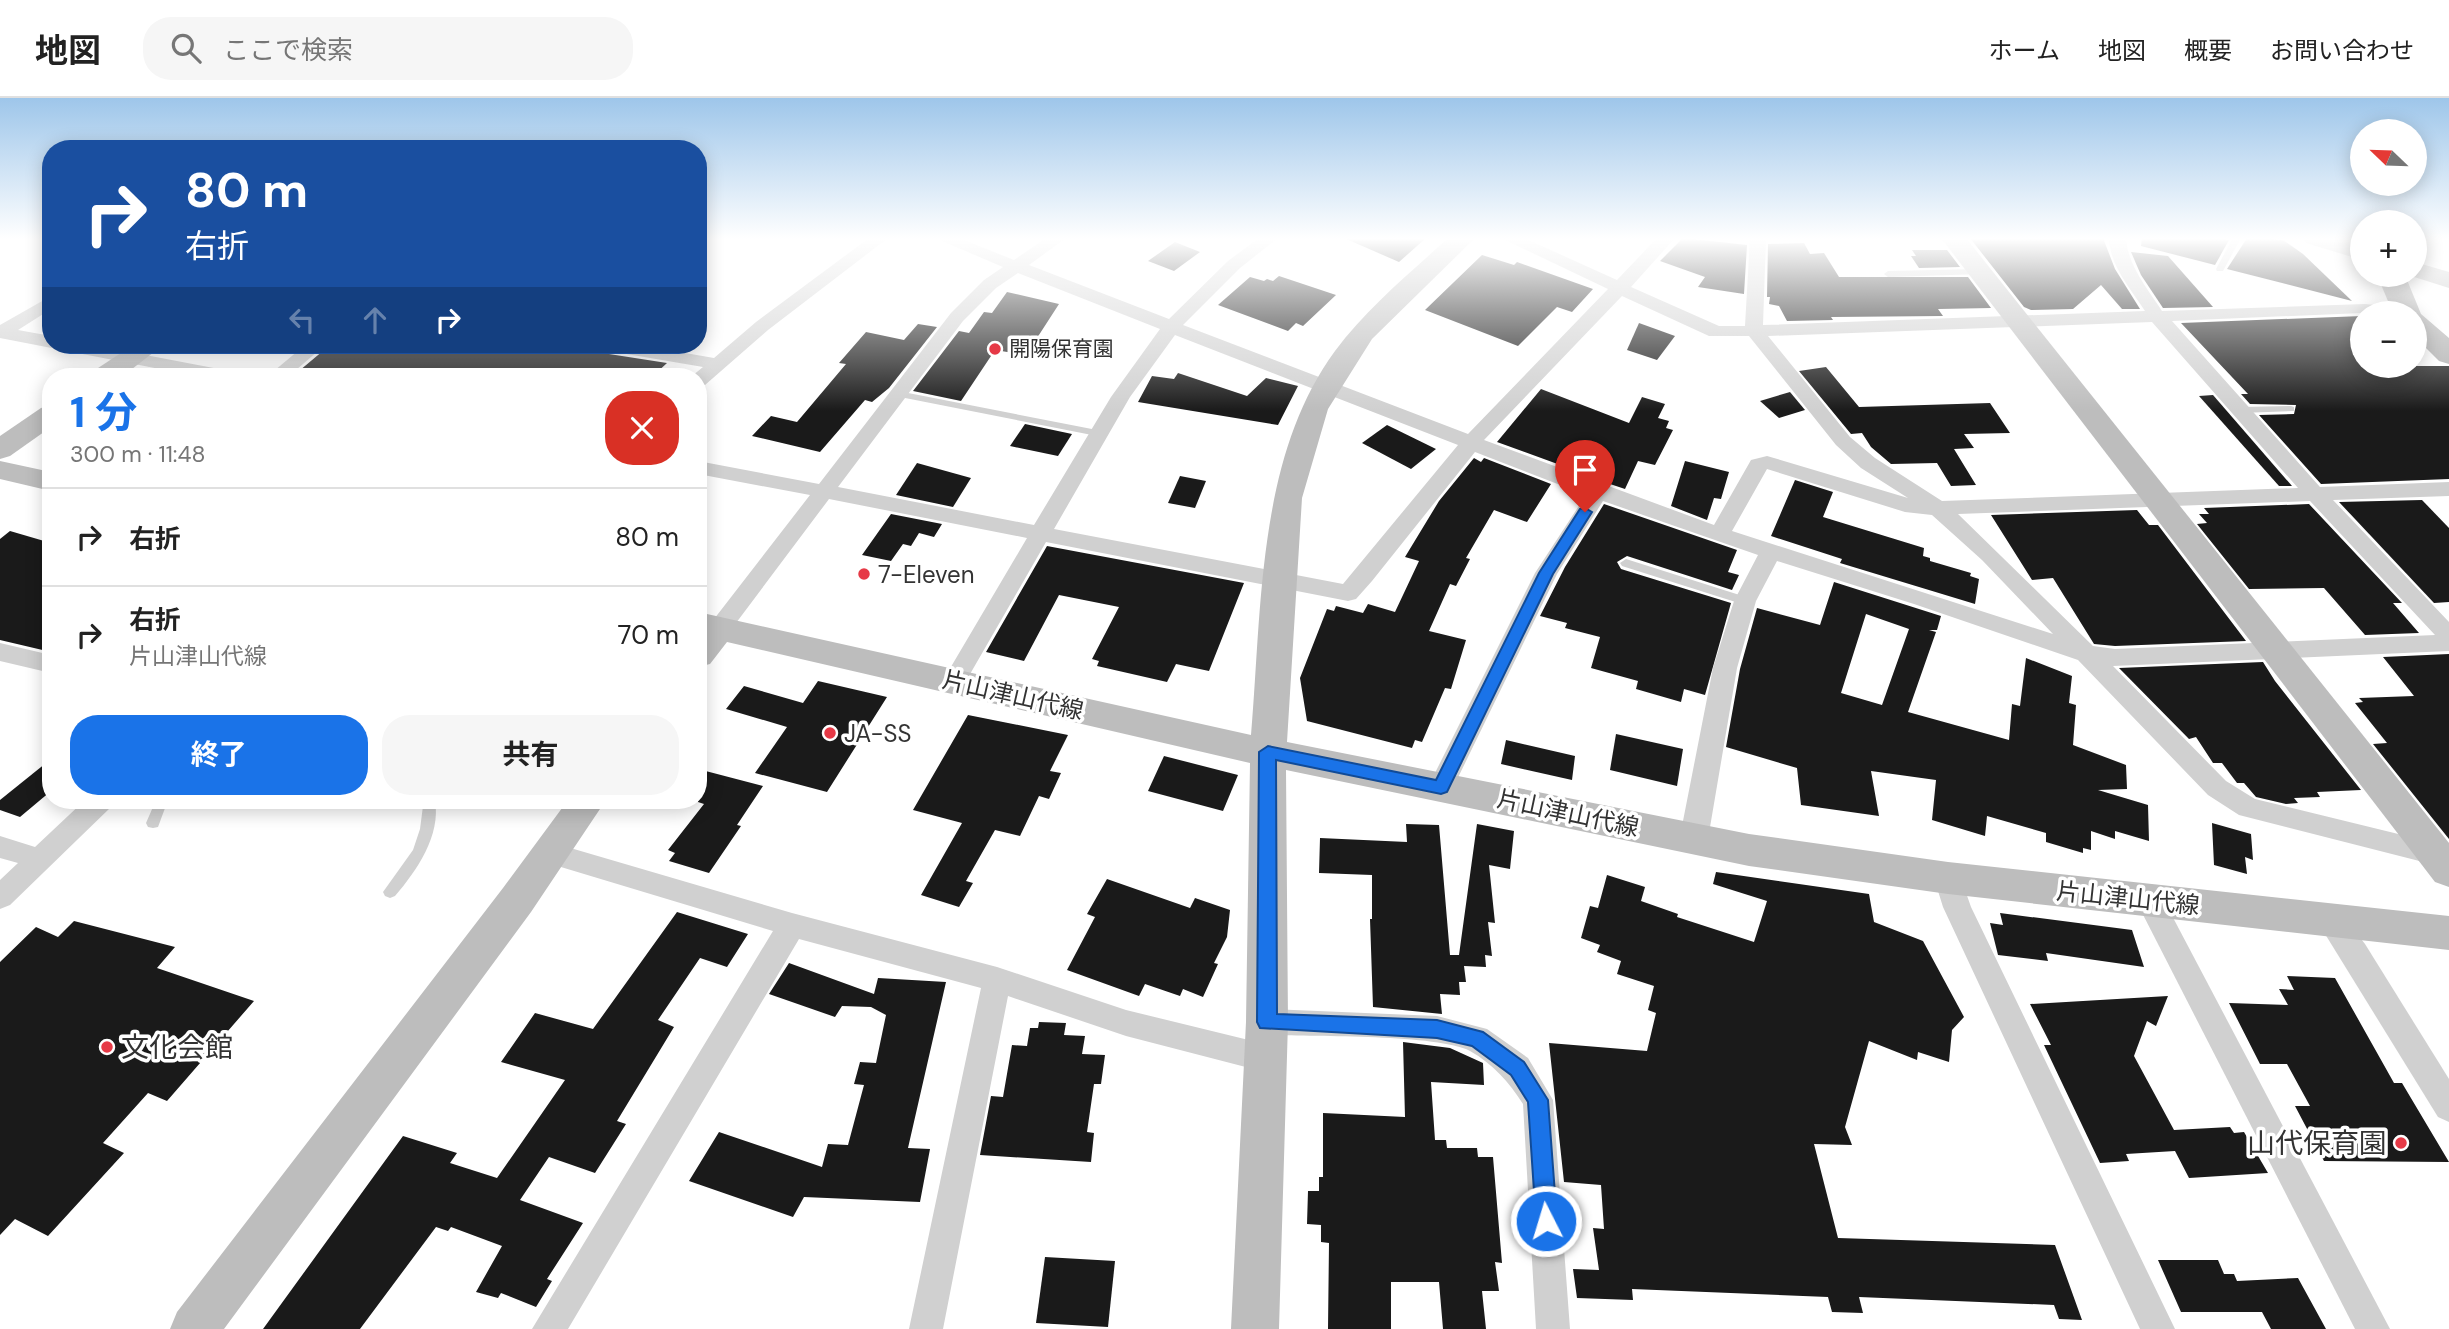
<!DOCTYPE html>
<html lang="ja">
<meta charset="utf-8">
<style>
:root{--surface:#fff;--page:#f6f6f6;--text:#222;--muted:#767676;--line:#e0e0e0;--accent:#1a73e8}
body{margin:0;font-family:"DM Sans","Noto Sans JP",sans-serif;background:var(--page);color:var(--text);height:100vh;display:flex;flex-direction:column;font-size:26px;white-space:nowrap}
*{box-sizing:border-box;margin:0}
p{font-size:23px;color:var(--muted)}
.icon{flex:none;width:38px;height:38px;fill:none;stroke:currentColor;stroke-width:2;stroke-linecap:round;stroke-linejoin:round}
.map{position:relative;flex:1;overflow:hidden}
.drawer{position:absolute;left:42px;top:270px;width:665px;height:441px;display:flex;flex-direction:column;background:var(--surface);border-radius:28px;box-shadow:0 4px 18px #0003}
.drawer>*{flex:none}
.guide{position:absolute;left:42px;top:42px;width:665px;height:214px;border-radius:28px;box-shadow:0 4px 18px #0003;background:#1a4fa0;color:#fff;overflow:hidden}
.needle{width:46px;rotate:293deg}
.buttons{position:absolute;left:2350px;top:21px;display:grid;gap:14px}
.buttons a{display:grid;place-items:center;width:77px;height:77px;border-radius:50%;background:var(--surface);box-shadow:0 4px 18px #0003;font-size:35px}
.pin{position:absolute;display:grid;place-items:center;width:60px;height:60px;color:#fff;margin:-72px -30px;border-radius:50% 50% 50% 0;rotate:-45deg;box-shadow:0 0 7px #0007}
.pin .icon{rotate:45deg}
.me{position:absolute;width:77px;margin:-38px;rotate:355deg;stroke-linejoin:round;filter:drop-shadow(0 0 5px #0008)}
.turn{display:flex;align-items:center;gap:24px;height:147px;padding:0 28px;font-size:32px}
.turn .icon{width:91px;height:91px;stroke-width:2.5}
.turn b{display:block;font-size:49px;line-height:60px}
.lanes{display:flex;align-items:center;height:66px;padding:0 28px;background:#0003;justify-content:center;gap:35px;direction:ltr}
.lanes .off{opacity:.35}
.round{display:grid;place-items:center;flex:none;width:74px;height:74px;border-radius:28px;background:var(--page)}
.overview{display:flex;align-items:center;justify-content:space-between;height:119px;padding:0 28px}
h1{font-size:42px;font-weight:700;line-height:52px;color:var(--accent)}
.primary-button{display:flex;gap:14px;margin-top:auto;padding:14px 28px}
.primary-button a{flex:1;height:80px;border-radius:28px;background:var(--accent);color:#fff;font-size:28px;font-weight:700;line-height:80px;text-align:center}
.primary-button a+a{background:var(--page);color:var(--text)}
ul{padding:0;list-style:none}
li{display:flex;align-items:center;gap:21px;height:98px;padding:0 28px;border-top:2px solid var(--line)}
li div{flex:1}
li b{display:block;font-size:26px}
li em{font-style:normal}
header{display:flex;align-items:center;gap:42px;box-sizing:border-box;height:98px;padding:0 35px;background:var(--surface);border-bottom:2px solid var(--line)}
header strong{font-size:33px}
nav{display:flex;gap:38px;margin-inline-start:auto;font-size:24px}
.search{width:490px;height:63px;background:var(--page);display:flex;align-items:center;gap:18px;box-sizing:border-box;padding:0 24px;border-radius:28px;color:var(--muted);font-size:26px}
.map>svg:first-child{display:block}
.building{fill:#1a1a1a;fill-rule:evenodd}
.lines{fill:none;stroke-linecap:round;stroke-linejoin:round}
.lane{fill:#d0d0d0;fill-rule:evenodd}
.street{fill:#d0d0d0;fill-rule:evenodd}
.secondary{fill:#bdbdbd;fill-rule:evenodd}
.primary{fill:#ababab;fill-rule:evenodd}
.route{fill:#1a73e8;stroke:#114b97;stroke-width:2}
.poi-dot{fill:#e63946;stroke:#fff;stroke-width:2.5}
.labels{text-anchor:middle;dominant-baseline:central;stroke-width:7;stroke-linejoin:round;paint-order:stroke}
.far-poi-label{font-size:21px;fill:#333;stroke:#fff;text-anchor:start}
.poi-label{font-size:24px;fill:#333;stroke:#fff;text-anchor:start}
.street-label{font-size:24px;fill:#333;stroke:#fff}
.near-poi-label{font-size:28px;fill:#333;stroke:#fff;text-anchor:start}
</style>
<header>
<strong>地図</strong>
<div class="search"><svg class="icon" aria-label="search" viewBox="0 0 24 24"><circle cx="10" cy="10" r="6"/><path d="M15 15l6 6"/></svg>ここで検索</div>
<nav><a>ホーム</a><a>地図</a><a>概要</a><a>お問い合わせ</a></nav>
</header>
<div class="map">
<svg width="2449" height="1231" viewBox="0 0 2449 1231">
<rect width="100%" height="100%" fill="#fff"/>
<g class="building">
<path d="M1344,140H1426L1399,164Z"/>
<path d="M1683,140L1747,147L1744,196L1698,189L1705,179L1660,163Z"/>
<path d="M1970,140H2103L2115,171L2140,211H2122L2101,187L2073,211L2031,212L2024,209Z"/>
<path d="M2142,140H2220L2229,142L2215,167L2141,148Z"/>
<path d="M2247,140L2283,142L2303,156L2352,203L2227,171Z"/>
<path d="M1175,144L1200,154L1174,173L1148,163Z"/>
<path d="M1804,145L1810,156L1824,155L1839,179H1968L1991,210L1938,211L1943,218L1831,219L1833,222L1787,223L1779,208L1769,206L1770,199H1767L1768,146Z"/>
<path d="M1912,152H1947L1960,169L1919,170L1911,158H1916Z"/>
<path d="M2131,154L2168,158L2213,209L2163,210L2141,177Z"/>
<path d="M1482,157L1514,167L1517,164L1593,191L1572,214L1557,209L1518,248L1425,212Z"/>
<path d="M1279,178L1336,197L1303,228L1296,225L1288,233L1218,207L1250,179L1264,183L1267,181L1273,183Z"/>
<path d="M1007,194L1059,206L1026,257L995,252L961,303L913,293L959,233L969,235L984,214L992,215Z"/>
<path d="M2362,218V268H2449V381L2321,386L2259,317L2294,316L2296,307L2250,306L2241,296H2248L2181,225Z"/>
<path d="M1639,225L1675,238L1657,262L1627,252Z"/>
<path d="M918,226L937,229L889,290L872,304L865,302L820,354L752,338L771,318L797,324L846,266L839,265L866,234L904,242Z"/>
<path d="M330,247H598L609,256L667,265L653,278H510L470,271L461,278H293Z"/>
<path d="M1826,269L1859,309L1990,305L2010,335L1964,336L1974,350L1954,351L1976,387L1951,388L1937,365L1891,366L1871,349L1862,335L1851,336L1799,273Z"/>
<path d="M1178,275L1247,298L1266,280L1298,288L1278,327L1138,304L1152,278L1174,281Z"/>
<path d="M1541,291L1629,325L1642,299L1665,306L1658,320L1669,323L1666,330L1673,332L1655,367L1638,363L1625,391L1601,383L1603,379L1564,366L1563,368L1497,344Z"/>
<path d="M1790,294L1805,312L1779,320L1760,303Z"/>
<path d="M2213,297L2292,388H2279L2199,298Z"/>
<path d="M1025,326L1072,336L1058,358L1010,348Z"/>
<path d="M1387,327L1436,351L1411,371L1362,345Z"/>
<path d="M1474,360L1481,364L1484,360L1551,386L1527,424L1494,412L1466,460L1470,461L1456,488L1450,486L1429,533L1466,542L1451,591L1445,590L1422,644L1415,642L1412,650L1307,623L1300,580L1327,511L1334,513L1336,508L1363,515L1368,506L1395,514L1419,463L1405,459L1439,403Z"/>
<path d="M1685,363L1729,374L1721,401L1714,400L1707,422L1671,408Z"/>
<path d="M917,365L971,380L953,409L896,397Z"/>
<path d="M1180,378L1206,383L1195,410L1168,405Z"/>
<path d="M1795,382L1833,394L1823,419L1924,450L1923,458L1930,460V463L1971,475L1970,478L1979,481L1975,506L1840,465L1842,461L1771,438Z"/>
<path d="M2422,402L2449,430V504L2434,505L2339,404Z"/>
<path d="M1604,406L1737,452L1728,474L1739,477L1732,492L1627,458L1617,464L1621,471L1731,505L1705,597L1684,591L1681,604L1636,591L1638,583L1591,570L1600,539L1565,530L1567,525L1540,518L1565,469Z"/>
<path d="M2309,406L2402,505H2393L2419,535L2365,537L2324,490L2249,491L2197,426L2207,425L2199,416H2209L2204,410Z"/>
<path d="M2137,412L2149,427H2158L2246,543L2115,548L2094,546L2053,480L2032,482L1991,417Z"/>
<path d="M891,416L942,426L934,439L919,435L911,448L903,446L891,463L862,457Z"/>
<path d="M10,433L51,445V554L0,542V441Z"/>
<path d="M1047,448L1244,485L1209,573L1176,566L1167,584L1097,568L1099,563L1092,561L1119,509L1059,497L1024,563L986,554Z"/>
<path d="M1834,484L1941,518L1937,532H1929L1936,534L1908,614L2009,642L2012,606L2020,608L2026,560L2072,578L2069,605L2076,607L2073,647L2126,667L2127,691L2098,692L2148,707L2149,743L2115,733V741L2091,733V752L2083,750V755L2046,744V735L1987,718L1985,738L1932,722L1936,682L1871,673L1879,718L1801,707L1797,670L1726,649L1740,571L1757,510L1820,527ZM1866,516L1909,531L1882,607L1841,595Z"/>
<path d="M2449,556V741L2373,646L2387,645L2355,605L2363,604L2359,600L2414,598L2383,559Z"/>
<path d="M2263,564L2275,583L2361,692L2317,694L2320,699L2294,700L2298,705L2286,706L2256,699L2244,685H2237L2222,665H2213L2196,639L2189,641L2119,570Z"/>
<path d="M818,583L887,599L827,694L755,675L787,629L726,611L744,588L803,605Z"/>
<path d="M968,617L1068,637L1050,673L1061,675L1049,701L1039,698L1020,738L995,732L966,783L973,785L959,809L921,797L962,725L913,712Z"/>
<path d="M1616,636L1683,651L1677,688L1610,672Z"/>
<path d="M1506,642L1575,658L1572,682L1501,666Z"/>
<path d="M1164,658L1238,677L1223,713L1148,693Z"/>
<path d="M51,661V693L20,719L0,712V702Z"/>
<path d="M698,671L763,688L737,727L741,728L709,775L669,763L675,755L668,752L704,706L698,704Z"/>
<path d="M2212,725L2251,736L2253,762L2245,759L2247,776L2214,767Z"/>
<path d="M1406,726L1439,727L1450,857H1459L1477,726L1514,733L1510,771L1489,767L1495,825L1488,824L1492,858L1485,857L1486,869L1464,868L1466,884H1459L1460,897L1440,896L1442,916L1373,909L1370,821H1372V777L1319,775L1320,740L1407,744Z"/>
<path d="M1716,774L1869,796L1874,824L1923,843L1964,919L1952,932L1949,964L1918,954L1917,962L1869,943L1845,1029L1852,1047L1814,1046L1838,1140L2055,1147L2082,1222L2059,1221L2054,1207L1859,1199L1863,1215L1832,1214L1828,1199L1632,1191L1633,1202L1577,1200L1573,1171L1599,1172L1593,1130L1604,1131L1601,1087L1564,1084L1549,945L1647,953L1656,915L1648,912L1654,888L1617,876L1621,863L1597,854L1600,847L1581,840L1590,808L1598,810L1607,777L1645,789L1641,803L1678,816L1677,819L1754,844L1767,803L1713,786Z"/>
<path d="M1107,781L1190,810L1195,800L1230,812L1227,839L1214,865L1218,866L1203,899L1183,891L1180,898L1145,886L1139,898L1067,872L1095,819L1087,816Z"/>
<path d="M677,814L748,836L727,869L700,860L658,922L674,929L617,1023L626,1026L595,1075L549,1059L520,1102L583,1125L547,1181L552,1183L536,1209L501,1195L498,1200L476,1194L502,1148L451,1129L448,1133L436,1129L360,1231H263L403,1038L457,1055L450,1065L497,1080L565,982L501,964L535,915L593,931Z"/>
<path d="M2000,815L2132,832L2144,869L2046,855L2048,863L1998,857L1990,825L2003,827Z"/>
<path d="M74,823L175,849L157,870L254,903L167,1003L148,995L103,1045L124,1055L48,1138L15,1121L0,1137V864L36,829L58,839Z"/>
<path d="M789,865L874,896L878,880L946,884L908,1050L930,1051L920,1104L804,1099L793,1119L689,1083L719,1034L822,1069L828,1046L848,1047L864,987L854,986L860,964L876,965L886,917L871,909L842,908L835,919L769,896Z"/>
<path d="M2287,878L2335,880L2394,985H2402L2449,1064L2324,1063L2295,1008H2310L2287,966H2260L2229,905L2288,907L2279,891L2294,892Z"/>
<path d="M2168,898L2156,928L2147,923L2134,958L2174,1032L2230,1029L2234,1035L2244,1034L2268,1075L2189,1080L2175,1053L2126,1056L2129,1063L2100,1065L2044,947H2051L2030,906Z"/>
<path d="M1039,924L1066,925L1064,937L1085,938L1082,956L1105,957L1101,986H1094L1087,1034L1094,1035L1091,1064L980,1057L991,998L1003,999L1012,947L1027,948L1030,930H1038Z"/>
<path d="M1403,944L1450,950L1483,965L1484,987L1431,984L1435,1042H1446L1447,1050H1477L1478,1059H1493L1502,1165L1495,1164L1499,1193H1482L1486,1231H1443L1439,1184H1391V1231H1328L1329,1145L1321,1144V1127L1307,1126L1308,1093H1319V1079H1323V1015L1405,1019Z"/>
<path d="M1045,1159L1115,1163L1108,1229L1036,1225Z"/>
<path d="M2158,1162H2218L2224,1176H2234L2237,1183L2298,1180L2326,1231H2271L2262,1214H2181Z"/>
</g>
<g class="lines">
<g class="lane">
<path d="M2233,140H2241L2223,173H2217L2216,171Z"/>
<path d="M1979,171L1982,172V176L1888,179L1884,176L1888,173Z"/>
<path d="M898,293L1097,332L1102,335L1097,338L895,298L893,296Z"/>
<path d="M2291,308L2294,309V313L2241,315L2236,312L2241,309Z"/>
<path d="M1626,461L1749,500L1751,503L1745,507L1622,468L1620,465Z"/>
<path d="M156,702H168L158,729L153,730L148,729L146,725Z"/>
<path d="M414,702H435C441,738 417,772 395,798L390,800L385,798L383,794L413,752L420,731L423,708L415,706Z"/>
</g>
<g class="street">
<path d="M869,140H888L768,232L705,287L698,289V278H692L703,269L609,253L600,247H639L714,260L756,224Z"/>
<path d="M935,140H959L1014,162L1046,140H1066L1029,167L1169,221L1228,163L1259,140H1278L1240,170L1183,227L1468,336L1608,191L1501,140H1524L1617,182L1657,140H1675L1631,189L1719,228H1745L1750,140H1766L1763,227L2145,213C2130,190 2110,168 2109,140H2126C2128,168 2147,190 2162,213L2365,206L2413,211L2416,215L2415,217L2362,215L2172,223L2320,389L2449,384V398L2333,402L2449,524V553L2113,568L2226,683L2255,701L2435,745L2444,748L2448,756L2444,764L2435,767L2239,717L2208,697L2078,562L1914,506L1777,463L1756,503L1737,570L1708,741L1704,749L1695,752L1686,749L1682,741L1683,723L1713,570L1734,503L1758,457L1603,403L1557,476L1450,696L1441,699L1432,696L1428,689L1535,475L1586,397L1475,354L1372,483L1356,501L1348,503L1046,444L962,590L954,593L946,590L942,584L1027,440L829,401L727,537H711L707,531L711,525L810,397L698,376V363L819,386L951,215L984,182L1003,169ZM1018,175L1160,231L1111,299L1034,427L838,389L963,223L996,190ZM1622,198L1709,238H1749L1836,347L1861,370L1908,400L1767,358L1751,362L1714,427L1484,342ZM2152,224L2298,390L1942,403L1875,360L1850,339L1768,238ZM1175,237L1458,347L1343,486L1054,431L1130,299ZM1767,371L1905,414L1932,417L1982,462L2053,536L1732,433ZM2310,403L2435,537L2115,551L2093,548L1958,416Z"/>
<path d="M51,198V211L18,232L51,238V247H93L224,272L234,278H196L0,240V227Z"/>
<path d="M305,247H325L289,278H268Z"/>
<path d="M0,545L51,557V575L0,563Z"/>
<path d="M85,702H115L111,709L10,807L0,811V782L18,765L0,760V738L35,749Z"/>
<path d="M550,744L792,815L997,869L1126,912L1265,946L1276,950L1280,960L1276,970L1265,974L1126,938L1008,898L943,1231H909L981,890L799,841L568,1231H532L773,833L541,763L537,755L541,747Z"/>
<path d="M1948,769L1958,772L1971,809L2175,1231H2140L1943,809L1934,780L1938,772Z"/>
<path d="M2150,791L2160,795L2390,1231H2355L2136,803L2140,795Z"/>
<path d="M2331,811L2341,815L2365,846L2449,981V1024L2438,1019L2317,823L2321,815Z"/>
<path d="M1267,911L1437,918L1487,931L1528,960L1553,1002L1570,1231H1536L1523,1006C1509,984 1493,966 1470,953C1437,936 1311,939 1267,937L1257,933L1252,924L1257,915Z"/>
</g>
<g class="secondary">
<path d="M1448,140H1475L1372,241L1328,311L1302,400L1287,644L1749,736L1948,764L2449,818V852L1948,796L1749,768L1286,672L1288,924L1279,1231H1231L1246,924L1250,665L727,544L710,566L698,569V514L1251,637C1262,511 1257,359 1335,253C1367,210 1409,176 1448,140Z"/>
<path d="M1941,140H1966L2449,745V789L2435,784Z"/>
<path d="M2303,140H2341L2362,147V162L2306,145Z"/>
<path d="M2415,164L2449,174V190L2408,177H2415Z"/>
<path d="M133,247H163L123,278H91L95,272Z"/>
<path d="M51,307V329L10,358L0,361V338L41,310Z"/>
<path d="M0,363L51,374V393L0,381Z"/>
<path d="M568,702H606L531,814L224,1231H170L177,1214L503,790Z"/>
</g>
<path class="primary" d="M2377,177H2405L2421,216L2449,240V266L2439,263L2415,239V215H2393Z"/>
</g>
<linearGradient id="sky" x2="0" y2="1"><stop stop-color="#9ec6ea"/><stop offset="0.45" stop-color="#fff"/><stop offset="1" stop-color="#fff" stop-opacity="0"/></linearGradient>
<rect width="2449" height="313" fill="url(#sky)"/>
<path class="route" d="M1585,410L1592,414L1553,476L1447,694L1441,696L1276,662L1277,916L1437,922L1483,934L1524,964L1548,1002L1557,1123L1554,1130L1546,1133L1539,1130L1536,1123L1528,1004L1511,977L1472,948L1437,940L1260,930L1257,924L1259,654L1268,648L1436,682L1539,475L1580,411Z"/>
<g class="poi-dot">
<circle cx="995" cy="251" r="7"/>
<circle cx="864" cy="476" r="7"/>
<circle cx="830" cy="635" r="7"/>
<circle cx="107" cy="949" r="7"/>
<circle cx="2401" cy="1045" r="7"/>
</g>
<g class="labels">
<g class="far-poi-label">
<text x="1009" y="251">開陽保育園</text>
</g>
<g class="poi-label">
<text x="878" y="476">7-Eleven</text>
<text x="844" y="635">JA-SS</text>
</g>
<g class="street-label">
<text transform="translate(1013 597) rotate(13)">片山津山代線</text>
<text transform="translate(1568 715) rotate(12)">片山津山代線</text>
<text transform="translate(2128 800) rotate(6)">片山津山代線</text>
</g>
<g class="near-poi-label">
<text x="121" y="949">文化会館</text>
<text x="2387" y="1045" text-anchor="end">山代保育園</text>
</g>
</g>
</svg>
<div class="buttons">
<a><svg class="needle" viewBox="-14 -14 28 28"><path d="M0-13l5 13h-10z" fill="#e53935"/><path d="M0 13l5-13h-10z" fill="#767676"/></svg></a>
<a>+</a>
<a>−</a>
</div>
<div class="pin" style="left:1585px;top:414px;background:#d93025"><svg class="icon" aria-label="arrive" viewBox="0 0 24 24"><path d="M6 21V4h12l-3 4 3 4H6"/></svg></div>
<svg class="me" style="left:1546px;top:1123px" viewBox="-20 -20 40 40"><circle r="17" fill="#1a73e8" stroke="#fff" stroke-width="3"/><path d="M0-11L8 9 0 5-8 9z" fill="#fff"/></svg>
<div class="guide">
<div class="turn"><svg class="icon" aria-label="right" viewBox="0 0 24 24"><path d="M7 20v-9h11M14 6l5 5-5 5"/></svg><div><b>80 m</b>右折</div></div>
<div class="lanes"><svg class="icon off" aria-label="left" viewBox="0 0 24 24"><path d="M17 20v-9H6M10 6l-5 5 5 5"/></svg><svg class="icon off" aria-label="ahead" viewBox="0 0 24 24"><path d="M12 20V5M6 11l6-6 6 6"/></svg><svg class="icon" aria-label="right" viewBox="0 0 24 24"><path d="M7 20v-9h11M14 6l5 5-5 5"/></svg></div>
</div>
<section class="drawer">
<div class="overview"><div><h1>1 分</h1><p>300 m · 11:48</p></div><a class="round" style="background:#d93025;color:#fff"><svg class="icon" aria-label="close" viewBox="0 0 24 24"><path d="M6 6l12 12M18 6L6 18"/></svg></a></div>
<ul>
<li><svg class="icon" aria-label="right" viewBox="0 0 24 24"><path d="M7 20v-9h11M14 6l5 5-5 5"/></svg><div><b>右折</b></div><em>80 m</em></li>
<li><svg class="icon" aria-label="right" viewBox="0 0 24 24"><path d="M7 20v-9h11M14 6l5 5-5 5"/></svg><div><b>右折</b><p>片山津山代線</p></div><em>70 m</em></li>
</ul>
<div class="primary-button"><a>終了</a><a>共有</a></div>
</section>
</div>
